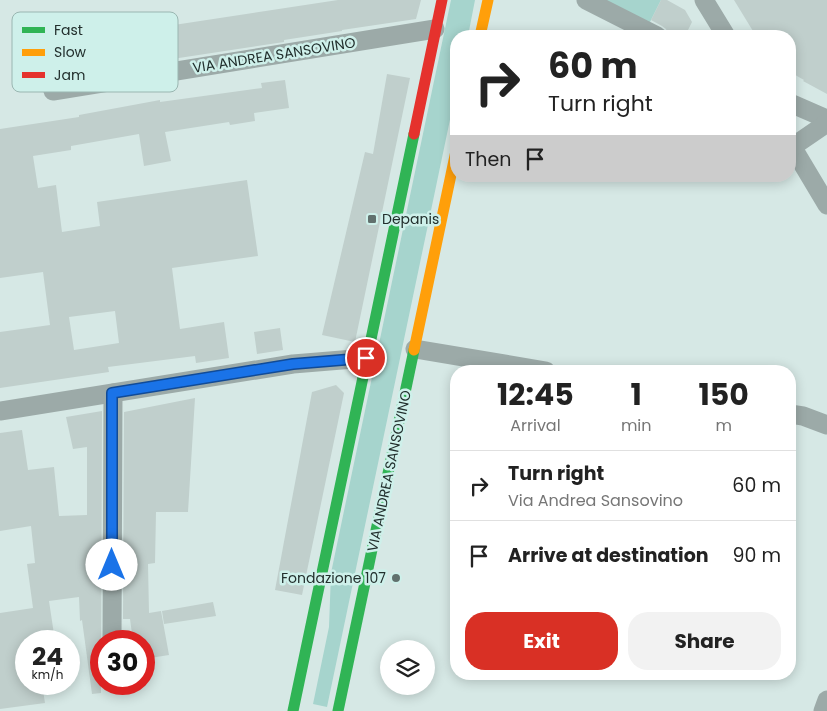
<!DOCTYPE html>
<style>
:root{--surface:#fff;--page:#f2f2f2;--text:#222;--muted:#767676;--line:#e0e0e0;--accent:#d93025}
body{margin:0;font-family:Poppins,sans-serif;background:var(--page);color:var(--text);height:100vh;display:flex;flex-direction:column;font-size:19px;white-space:nowrap}
*{box-sizing:border-box;margin:0}
p{font-size:16px;color:var(--muted)}
.icon{flex:none;width:28px;height:28px;fill:none;stroke:currentColor;stroke-width:2;stroke-linecap:round;stroke-linejoin:round}
.map{position:relative;flex:1;overflow:hidden}
.drawer{position:absolute;left:450px;top:365px;width:346px;height:315px;display:flex;flex-direction:column;background:var(--surface);border-radius:20px;box-shadow:0 2px 12px #0003}
.drawer>*{flex:none}
.hud{position:absolute;left:450px;top:30px;width:346px;height:152px;border-radius:20px;box-shadow:0 2px 12px #0003;background:#fff;color:var(--text);overflow:hidden}
.fabs{position:absolute;left:380px;top:640px;display:grid;gap:10px}
.fabs a{display:grid;place-items:center;width:55px;height:55px;border-radius:50%;background:var(--surface);box-shadow:0 2px 12px #0003;font-size:25px}
.speed{position:absolute;left:15px;top:630px;display:flex;gap:10px;font-size:25px;font-weight:700;text-align:center}
.speed>*{display:grid;place-content:center;width:65px;height:65px;border-radius:50%;background:var(--surface);box-shadow:0 2px 12px #0003;line-height:1}
.speed small{font-size:12px;font-weight:400}
.speed .limit{border:8px solid #d22;background:#fff;color:#111}
.pin{position:absolute;display:grid;place-items:center;width:42px;height:42px;color:#fff;margin:-21px;border:2px solid #fff;border-radius:50%;box-shadow:0 1px 5px #0007}
.me{position:absolute;width:55px;margin:-28px;rotate:0deg;stroke-linejoin:round;filter:drop-shadow(0 0 4px #0008)}
.turn{display:flex;align-items:center;gap:18px;height:105px;padding:0 15px;font-size:22px}
.turn .icon{width:65px;height:65px;stroke-width:2.5}
.turn b{display:block;font-size:35px;line-height:42px}
.then{display:flex;align-items:center;height:48px;padding:0 15px;background:#0003;gap:10px;font-size:19px}
.eta{display:flex;justify-content:space-evenly;align-items:center;height:85px;text-align:center}
.eta b{font-size:30px;font-weight:700;line-height:35px}
.button{display:flex;gap:10px;margin-top:auto;padding:10px 15px}
.button a{flex:1;height:58px;border-radius:20px;background:var(--accent);color:#fff;font-size:20px;font-weight:700;line-height:58px;text-align:center}
.button a+a{background:var(--page);color:var(--text)}
ul{padding:0;list-style:none}
li{display:flex;align-items:center;gap:15px;height:70px;padding:0 15px;border-top:1px solid var(--line)}
li div{flex:1}
li b{display:block;font-size:19px}
li em{font-style:normal}
.map>svg:first-child{display:block}
.green{fill:#a6d4cd}
.building{fill:#c0cfcc;fill-rule:evenodd}
.lines{fill:none;stroke-linecap:round;stroke-linejoin:round}
.street{stroke:#9caaa8;stroke-width:19}
.fast{stroke:#30b455;stroke-width:11}
.slow{stroke:#ff9f0a;stroke-width:11}
.jam{stroke:#e5322d;stroke-width:11}
.route-casing{stroke:#114b97;stroke-width:12}
.route{stroke:#1a73e8;stroke-width:9}
.poi-dot{fill:#61706d;stroke:#cef0ea;stroke-width:2}
.labels{text-anchor:middle;dominant-baseline:central;stroke-width:5;stroke-linejoin:round;paint-order:stroke}
.street-label{font-size:14px;fill:#222f2d;stroke:#cef0ea}
.poi-label{font-size:14px;fill:#222f2d;stroke:#cef0ea;text-anchor:start}
.key{fill:#cef0ea;stroke:#9ab6b1;stroke-width:1}
.key-label{font-size:14px;fill:#222f2d}
</style>
<div class="map">
<svg width="827" height="711" viewBox="0 0 827 711">
<rect width="100%" height="100%" fill="#d6e8e5"/>
<g class="green">
<path d="M451,0H475L468,36H456V91L327,707L313,704L329,627L331,573Z"/>
<path d="M601,0H661L648,26Z"/>
</g>
<g class="building">
<path d="M338,0H421L416,19L342,30V31L284,40V42L146,63L144,53L88,61L90,74L53,80L49,51L98,44L97,38L141,32V30Z"/>
<path d="M661,0H667L685,10L692,22L685,36H668L666,29L662,26L651,20Z"/>
<path d="M734,0H827V94L803,81L804,80L790,72V36H756Z"/>
<path d="M387,74L410,78L355,342L322,335L365,152L373,154Z"/>
<path d="M285,80L289,108L254,113L255,121L230,125L229,122L165,132L171,161L144,166L139,134L71,146V150L33,156L38,188L56,185L62,232L100,226L97,202L247,180L258,256L172,268L180,329L224,322L229,358L196,363L195,356L108,367L109,372L0,388V332L50,325L43,272L0,278V129L79,117V115L160,100V102L262,88L261,83ZM115,311L119,343L74,350L69,317Z"/>
<path d="M280,328L283,350L257,354L254,332Z"/>
<path d="M336,385L344,393L302,595L275,590L312,392Z"/>
<path d="M195,398L188,512H156L155,563L148,564L149,613L161,611L169,655L144,659V641H133L130,619H123L124,412Z"/>
<path d="M102,411L101,693L92,694L82,620L80,621L79,597L49,601L55,641H26V684H42L45,703L0,709V613L33,608L27,564L35,563L31,526L0,531V433L22,430L28,470L54,467L59,516L87,515V447L73,449L66,417Z"/>
<path d="M213,602L216,616L164,624L162,611Z"/>
</g>
<g class="lines">
<g class="street">
<path d="M586,0L657,36"/>
<path d="M704,0L726,36"/>
<path d="M53,91L435,29"/>
<path d="M790,103L827,119"/>
<path d="M790,143L827,205"/>
<path d="M792,147L827,123"/>
<path d="M415,349L546,371"/>
<path d="M0,411L293,364L366,358"/>
<path d="M790,414L803,416L827,425"/>
<path d="M112,641L113,393"/>
<path d="M823,711L827,700"/>
</g>
<g class="fast">
<path d="M293,711L414,134"/>
<path d="M338,711L414,350"/>
</g>
<g class="slow">
<path d="M480,36L488,0"/>
<path d="M414,350L456,151"/>
</g>
<path class="jam" d="M414,134L442,0"/>
</g>
<g class="lines">
<g class="route-casing">
<path id="route" d="M112,565V393L293,364L366,358"/>
</g>
<use href="#route" class="route"/>
</g>
<g class="poi-dot">
<rect x="367" y="214" width="10" height="10" rx="2.5"/>
<circle cx="396" cy="578" r="5"/>
</g>
<g class="labels">
<g class="street-label">
<text transform="translate(274 55) rotate(-9)">VIA ANDREA SANSOVINO</text>
<text transform="translate(389 471) rotate(-78)">VIA ANDREA SANSOVINO</text>
</g>
<g class="poi-label">
<text x="382" y="219">Depanis</text>
<text x="386" y="578" text-anchor="end">Fondazione 107</text>
</g>
</g>
<rect x="12" y="12" width="166" height="80" rx="8" class="key"/>
<rect x="22" y="27" width="23" height="6" fill="#30b455"/>
<rect x="22" y="49" width="23" height="7" fill="#ff9f0a"/>
<rect x="22" y="72" width="23" height="6" fill="#e5322d"/>
<g class="key-label">
<text x="54" y="35">Fast</text>
<text x="54" y="57">Slow</text>
<text x="54" y="80">Jam</text>
</g>
</svg>
<div class="fabs">
<a><svg class="icon" aria-label="layers" viewBox="0 0 24 24"><path d="M12 4l9 5-9 5-9-5zM3 14l9 5 9-5"/></svg></a>
</div>
<div class="speed"><div>24<small>km/h</small></div><div class="limit">30</div></div>
<div class="pin" style="left:366px;top:358px;background:#d93025"><svg class="icon" aria-label="arrive" viewBox="0 0 24 24"><path d="M6 21V4h12l-3 4 3 4H6"/></svg></div>
<svg class="me" style="left:112px;top:565px" viewBox="-20 -20 40 40"><circle r="19" fill="#fff"/><path d="M0-13L10 11 0 6-10 11z" fill="#1a73e8"/></svg>
<div class="hud">
<div class="turn"><svg class="icon" aria-label="right" viewBox="0 0 24 24"><path d="M7 20v-9h11M14 6l5 5-5 5"/></svg><div><b>60 m</b>Turn right</div></div>
<div class="then">Then<svg class="icon" aria-label="arrive" viewBox="0 0 24 24"><path d="M6 21V4h12l-3 4 3 4H6"/></svg></div>
</div>
<section class="drawer">
<div class="eta">
<div><b>12:45</b><p>Arrival</p></div>
<div><b>1</b><p>min</p></div>
<div><b>150</b><p>m</p></div>
</div>
<ul>
<li><svg class="icon" aria-label="right" viewBox="0 0 24 24"><path d="M7 20v-9h11M14 6l5 5-5 5"/></svg><div><b>Turn right</b><p>Via Andrea Sansovino</p></div><em>60 m</em></li>
<li><svg class="icon" aria-label="arrive" viewBox="0 0 24 24"><path d="M6 21V4h12l-3 4 3 4H6"/></svg><div><b>Arrive at destination</b></div><em>90 m</em></li>
</ul>
<div class="button"><a>Exit</a><a>Share</a></div>
</section>
</div>
